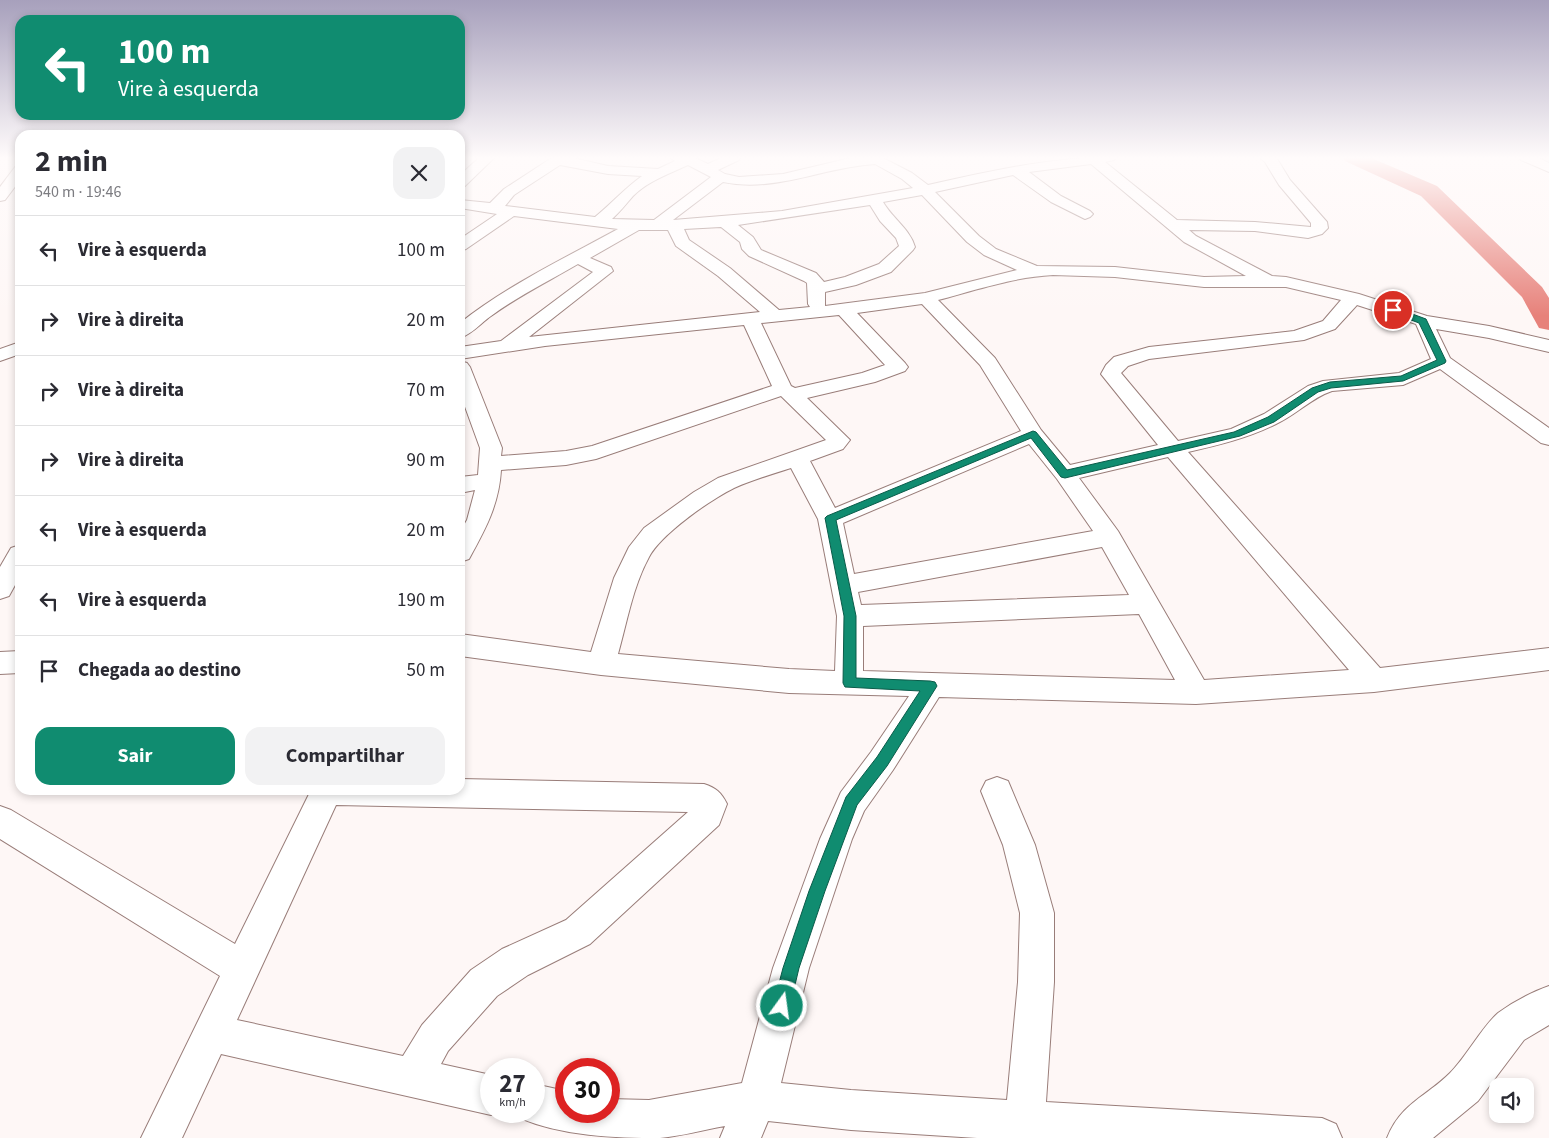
<!DOCTYPE html>
<html lang="pt">
<meta charset="utf-8">
<style>
:root{--surface:#fff;--page:#f2f2f3;--text:#2b2b33;--muted:#7c7c81;--line:#e1e1e2;--accent:#108c70}
body{margin:0;font-family:"Source Sans 3",sans-serif;background:var(--page);color:var(--text);height:100vh;display:flex;flex-direction:column;font-size:19px;white-space:nowrap}
*{box-sizing:border-box;margin:0}
p{font-size:16px;color:var(--muted)}
.icon{flex:none;width:28px;height:28px;fill:none;stroke:currentColor;stroke-width:2;stroke-linecap:round;stroke-linejoin:round}
.map{position:relative;flex:1;overflow:hidden}
.sheet{position:absolute;left:15px;top:130px;width:450px;height:665px;display:flex;flex-direction:column;background:var(--surface);border-radius:15px;box-shadow:0 2px 8px #0003}
.sheet>*{flex:none}
.guide{position:absolute;left:15px;top:15px;width:450px;height:105px;border-radius:15px;box-shadow:0 2px 8px #0003;background:#108c70;color:#fff;overflow:hidden}
.controls{position:absolute;left:1489px;top:1078px;display:grid;gap:10px}
.controls a{display:grid;place-items:center;width:45px;height:45px;border-radius:10px;background:var(--surface);box-shadow:0 2px 8px #0003;font-size:25px}
.speed{position:absolute;left:480px;top:1058px;display:flex;gap:10px;font-size:25px;font-weight:700;text-align:center}
.speed>*{display:grid;place-content:center;width:65px;height:65px;border-radius:50%;background:var(--surface);box-shadow:0 2px 8px #0003;line-height:1}
.speed small{font-size:12px;font-weight:400}
.speed .limit{border:8px solid #d22;background:#fff;color:#111}
.pin{position:absolute;display:grid;place-items:center;width:42px;height:42px;color:#fff;margin:-21px;border:2px solid #fff;border-radius:50%;box-shadow:0 1px 5px #0007}
.me{position:absolute;width:55px;margin:-28px;rotate:14deg;stroke-linejoin:round;filter:drop-shadow(0 0 4px #0008)}
.turn{display:flex;align-items:center;gap:18px;height:105px;padding:0 20px;font-size:22px}
.turn .icon{width:65px;height:65px;stroke-width:2.5}
.turn b{display:block;font-size:35px;line-height:42px}
.round{display:grid;place-items:center;flex:none;width:52px;height:52px;border-radius:15px;background:var(--page)}
.overview{display:flex;align-items:center;justify-content:space-between;height:85px;padding:0 20px}
h1{font-size:30px;font-weight:700;line-height:38px}
.primary-button{display:flex;gap:10px;margin-top:auto;padding:10px 20px}
.primary-button a{flex:1;height:58px;border-radius:15px;background:var(--accent);color:#fff;font-size:20px;font-weight:700;line-height:58px;text-align:center}
.primary-button a+a{background:var(--page);color:var(--text)}
ul{padding:0;list-style:none}
li{display:flex;align-items:center;gap:15px;height:70px;padding:0 20px;border-top:1px solid var(--line)}
li div{flex:1}
li b{display:block;font-size:19px}
li em{font-style:normal}
.map>svg:first-child{display:block}
.lines{fill:none;stroke-linecap:round;stroke-linejoin:round}
.river{fill:#e7817a;fill-rule:evenodd}
.minor-casing{stroke:#997d79;stroke-width:2}
.minor{fill:#fff;fill-rule:evenodd}
.route{fill:#108c70;stroke:#0a5b49}
</style>
<div class="map">
<svg width="1549" height="1138" viewBox="0 0 1549 1138">
<rect width="100%" height="100%" fill="#fef7f6"/>
<g class="lines">
<path class="river" d="M1342,157H1369L1437,186L1542,287L1549,298V330L1539,328L1522,297L1421,196L1345,161Z"/>
<g class="minor-casing">
<g id="minor">
<path d="M480,157H495L465,186L460,187V175Z"/>
<path d="M553,157H569L608,166L658,169L675,161L670,157H693L708,164L723,157H741L739,160L718,170L725,174L739,177L783,174L855,157H881L912,173L928,185C990,171 1052,157 1116,157L1114,160L1105,162L1177,220L1255,222L1311,227V223L1279,185L1265,162L1259,157H1276L1290,180L1327,222L1328,228L1322,234L1308,238L1255,231L1189,230L1196,236L1272,276L1286,277L1359,294L1427,316L1489,326L1549,340V352L1489,338L1436,329L1450,358L1549,428V445L1541,443L1440,369L1403,385L1332,391C1311,398 1296,415 1276,424C1248,438 1219,445 1188,452L1380,668L1549,648V670L1374,692L1196,704L939,697L893,770L864,811L852,839L809,968L781,1083L851,1090L1007,1100L1018,982L1020,913L1003,845L981,791L986,781L997,777L1008,781L1035,845L1054,913V982L1046,1102L1322,1118L1336,1124L1342,1138H977L851,1130L768,1121L761,1138H720L725,1126C703,1130 682,1136 660,1138C614,1138 562,1136 520,1118L517,1111H534V1084L566,1091V1111H609V1099L649,1100L742,1083L773,968L820,839L841,792L871,752L909,696L789,693L601,675L460,656V634L591,652L614,578L629,547L644,528L694,492L718,478L826,440L781,396L596,459L566,465L501,470C499,505 485,530 469,559L460,562V532L467,520L475,490L460,493V477L478,475L480,448L460,393V361L467,363L470,367L502,448L501,456L566,451L592,446L772,386L744,325L545,346L460,359V347L501,341L593,272L578,264C549,281 518,296 491,316C481,323 472,334 460,338V323C508,285 565,258 618,229L514,216L466,249L460,251V239L497,214L460,208V200L490,203L504,189ZM875,164L902,179L913,188L782,211L673,220L723,182C775,193 824,167 875,164ZM1091,164L1184,242L1246,276L1204,277L1115,267L1037,266L996,249L979,236L935,192L1013,175L1051,202L1085,219L1090,217L1093,214L1090,211L1061,196L1029,172ZM560,165L608,174L642,176C624,189 611,204 595,217L505,206L514,195ZM688,165L711,177L654,220L612,219C620,212 626,204 633,196C648,181 669,174 688,165ZM922,195L967,242L984,255L1017,270L925,293L825,306V292L856,285L891,272L913,250L915,247C910,229 893,219 883,202ZM870,205L880,221L896,238L899,246L879,264L845,277L824,282L816,273L761,250L753,237L738,225ZM721,227L740,242L742,249L749,256L804,281L807,283L808,304L810,307L779,310L730,268L689,240L684,229ZM639,230H668L676,246L718,276L760,312L529,337L613,271L611,267L590,258ZM1053,275L1115,277L1204,287H1286L1341,300L1323,321L1294,331L1149,347L1114,357L1106,365L1101,374L1158,445L1070,465L1041,430L995,358L938,300C976,290 1014,277 1053,275ZM922,304L980,365L1021,431L835,508L810,461L843,449L850,440L807,398L875,382L905,371L908,367L905,363L857,313ZM1357,305L1416,324L1431,359L1399,373L1323,381L1308,386L1264,414L1231,429L1178,441L1121,373L1128,366L1149,359L1304,340L1335,329ZM839,315L885,365L862,373L795,388L791,386L761,323ZM1029,444L1057,479L1093,531L854,574L843,523ZM1168,457L1349,670L1204,680L1118,531L1079,478ZM791,468L818,519L837,616L835,671L789,669L618,654C627,622 633,586 649,557C661,534 710,500 734,488C752,480 772,474 791,468ZM1102,547L1129,595L861,605L858,592ZM1139,614L1175,680L863,671V626Z"/>
<path d="M1519,157H1537L1549,163V172L1521,160Z"/>
<path d="M20,166V180L5,200L0,201V187L15,167Z"/>
<path d="M20,342V354L0,361V349Z"/>
<path d="M20,545V576L9,596L0,599V567L11,548Z"/>
<path d="M20,651V673L0,674V652Z"/>
<path d="M460,779L704,784C716,788 721,792 727,804L719,825L590,944L528,975L497,996L448,1051L441,1064L491,1075V1111H499L491,1115L221,1054L182,1138H141L220,976L0,839V806L11,810L235,944L311,790H460ZM336,805L688,812L566,920L502,949L471,970L422,1025L403,1056L237,1020Z"/>
<path d="M1549,986V1025L1524,1040L1478,1101L1433,1138H1387C1401,1103 1426,1097 1450,1073C1466,1057 1482,1027 1498,1013C1513,1002 1532,992 1549,986Z"/>
</g>
</g>
<use href="#minor" class="minor"/>
</g>
<linearGradient id="sky" x2="0" y2="1"><stop stop-color="#a7a0bc"/><stop offset="0.5" stop-color="#fffbfb"/><stop offset="1" stop-color="#fffbfb" stop-opacity="0"/></linearGradient>
<rect width="1549" height="316" fill="url(#sky)"/>
<path class="route" d="M1390,308H1396L1426,319L1446,361L1445,363L1403,381L1331,388L1318,392L1274,422L1240,436L1065,478L1061,477L1031,438L836,520L856,616V678L930,681L935,682L937,686L887,766L857,805L825,891L799,968L790,1006L787,1012L782,1014L776,1012L773,1006L783,968L809,891L846,797L877,757L920,691L845,687L843,683L844,616L825,518L827,516L1033,431L1036,432L1067,470L1234,432L1268,417L1312,388L1330,382L1401,376L1437,360L1419,323L1390,312Z"/>
</svg>
<div class="controls">
<a><svg class="icon" aria-label="sound" viewBox="0 0 24 24"><path d="M4 9h4l5-4v14l-5-4H4zM17 9q2 3 0 6"/></svg></a>
</div>
<div class="speed"><div>27<small>km/h</small></div><div class="limit">30</div></div>
<div class="pin" style="left:1393px;top:310px;background:#d93025"><svg class="icon" aria-label="arrive" viewBox="0 0 24 24"><path d="M6 21V4h12l-3 4 3 4H6"/></svg></div>
<svg class="me" style="left:782px;top:1006px" viewBox="-20 -20 40 40"><circle r="17" fill="#108c70" stroke="#fff" stroke-width="3"/><path d="M0-11L8 9 0 5-8 9z" fill="#fff"/></svg>
<div class="guide">
<div class="turn"><svg class="icon" aria-label="left" viewBox="0 0 24 24"><path d="M17 20v-9H6M10 6l-5 5 5 5"/></svg><div><b>100 m</b>Vire à esquerda</div></div>
</div>
<section class="sheet">
<div class="overview"><div><h1>2 min</h1><p>540 m · 19:46</p></div><a class="round"><svg class="icon" aria-label="close" viewBox="0 0 24 24"><path d="M6 6l12 12M18 6L6 18"/></svg></a></div>
<ul>
<li><svg class="icon" aria-label="left" viewBox="0 0 24 24"><path d="M17 20v-9H6M10 6l-5 5 5 5"/></svg><div><b>Vire à esquerda</b></div><em>100 m</em></li>
<li><svg class="icon" aria-label="right" viewBox="0 0 24 24"><path d="M7 20v-9h11M14 6l5 5-5 5"/></svg><div><b>Vire à direita</b></div><em>20 m</em></li>
<li><svg class="icon" aria-label="right" viewBox="0 0 24 24"><path d="M7 20v-9h11M14 6l5 5-5 5"/></svg><div><b>Vire à direita</b></div><em>70 m</em></li>
<li><svg class="icon" aria-label="right" viewBox="0 0 24 24"><path d="M7 20v-9h11M14 6l5 5-5 5"/></svg><div><b>Vire à direita</b></div><em>90 m</em></li>
<li><svg class="icon" aria-label="left" viewBox="0 0 24 24"><path d="M17 20v-9H6M10 6l-5 5 5 5"/></svg><div><b>Vire à esquerda</b></div><em>20 m</em></li>
<li><svg class="icon" aria-label="left" viewBox="0 0 24 24"><path d="M17 20v-9H6M10 6l-5 5 5 5"/></svg><div><b>Vire à esquerda</b></div><em>190 m</em></li>
<li><svg class="icon" aria-label="arrive" viewBox="0 0 24 24"><path d="M6 21V4h12l-3 4 3 4H6"/></svg><div><b>Chegada ao destino</b></div><em>50 m</em></li>
</ul>
<div class="primary-button"><a>Sair</a><a>Compartilhar</a></div>
</section>
</div>
